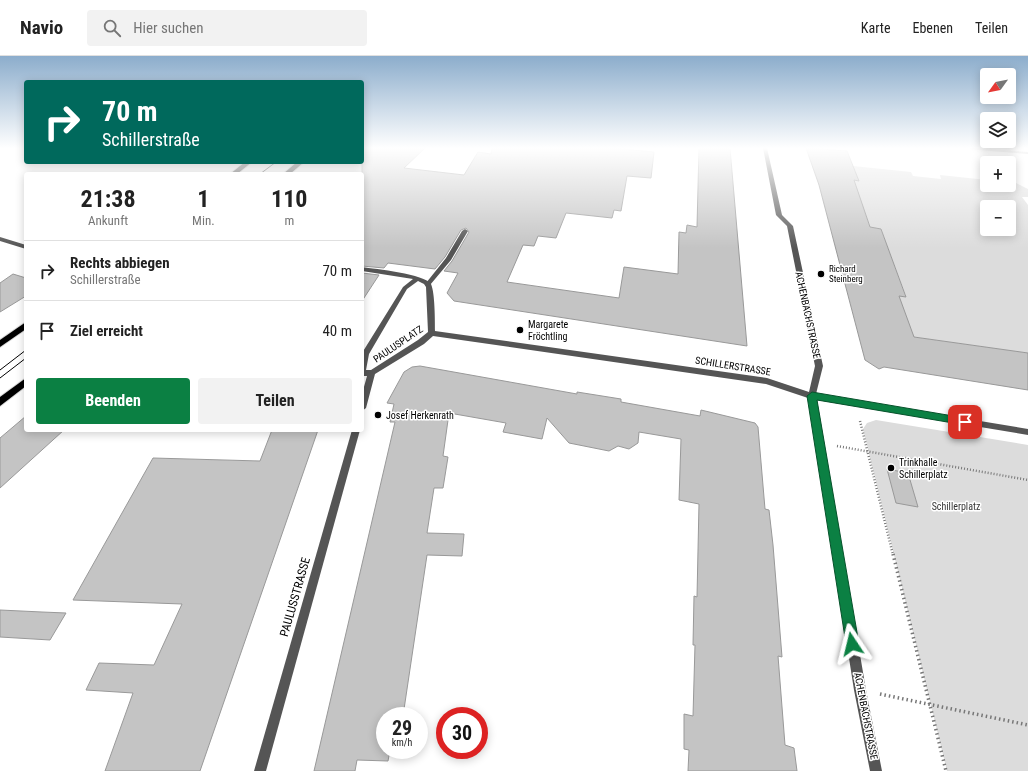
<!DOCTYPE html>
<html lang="de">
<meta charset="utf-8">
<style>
:root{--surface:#fff;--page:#f2f2f2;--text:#222;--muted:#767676;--line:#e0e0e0;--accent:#0b8043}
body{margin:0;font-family:"Roboto Condensed",sans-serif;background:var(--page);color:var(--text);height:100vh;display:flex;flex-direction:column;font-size:15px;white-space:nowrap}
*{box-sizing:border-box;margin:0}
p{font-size:13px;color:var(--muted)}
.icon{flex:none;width:22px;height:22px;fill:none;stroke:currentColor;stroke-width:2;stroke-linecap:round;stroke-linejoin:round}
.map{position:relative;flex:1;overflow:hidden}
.details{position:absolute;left:24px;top:116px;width:340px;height:260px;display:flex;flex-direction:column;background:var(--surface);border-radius:4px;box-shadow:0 2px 10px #0003}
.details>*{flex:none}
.banner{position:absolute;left:24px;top:24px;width:340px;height:84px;border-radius:4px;box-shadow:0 2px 10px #0003;background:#00695c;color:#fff;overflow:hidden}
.needle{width:26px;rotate:237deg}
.tools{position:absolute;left:980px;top:12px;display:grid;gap:8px}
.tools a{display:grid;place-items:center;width:36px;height:36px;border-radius:4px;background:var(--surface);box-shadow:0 2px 10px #0003;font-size:20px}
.speed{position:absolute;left:376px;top:651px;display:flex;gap:8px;font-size:20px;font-weight:700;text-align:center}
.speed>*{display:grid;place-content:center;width:52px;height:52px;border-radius:50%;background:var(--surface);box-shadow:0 2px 10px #0003;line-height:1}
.speed small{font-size:10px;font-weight:400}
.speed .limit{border:6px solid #d22;background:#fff;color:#111}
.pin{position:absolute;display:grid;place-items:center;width:34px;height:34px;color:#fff;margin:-17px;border-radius:8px;box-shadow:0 2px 6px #0006}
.me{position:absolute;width:44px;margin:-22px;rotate:350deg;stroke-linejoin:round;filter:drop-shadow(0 0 3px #0008)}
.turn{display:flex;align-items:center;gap:14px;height:84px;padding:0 12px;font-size:18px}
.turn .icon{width:52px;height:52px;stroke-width:2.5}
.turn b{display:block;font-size:28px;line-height:34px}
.eta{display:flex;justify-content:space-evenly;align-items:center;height:68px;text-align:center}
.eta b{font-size:24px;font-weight:700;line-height:28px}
.action{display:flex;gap:8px;margin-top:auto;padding:8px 12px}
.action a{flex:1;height:46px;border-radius:4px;background:var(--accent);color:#fff;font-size:16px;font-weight:700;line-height:46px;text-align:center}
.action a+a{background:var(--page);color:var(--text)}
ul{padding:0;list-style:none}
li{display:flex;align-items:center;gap:12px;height:60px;padding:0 12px;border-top:1px solid var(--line)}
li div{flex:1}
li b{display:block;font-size:15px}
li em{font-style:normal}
header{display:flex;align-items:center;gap:24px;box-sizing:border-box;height:56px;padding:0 20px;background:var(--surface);border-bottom:1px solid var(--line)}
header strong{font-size:19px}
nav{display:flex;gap:22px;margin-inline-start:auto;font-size:14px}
.search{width:280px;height:36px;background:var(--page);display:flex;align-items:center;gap:10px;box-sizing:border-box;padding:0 14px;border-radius:4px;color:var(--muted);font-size:15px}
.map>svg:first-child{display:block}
.green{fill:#dcdcdc;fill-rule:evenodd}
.building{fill:#c4c4c4;stroke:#999}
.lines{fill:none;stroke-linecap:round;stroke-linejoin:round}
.primary-casing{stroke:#dbdbdb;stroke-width:2}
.path-far1{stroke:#777;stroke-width:2.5;stroke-dasharray:1 2;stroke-linecap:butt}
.path{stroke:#777;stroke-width:3.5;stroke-dasharray:1.5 3;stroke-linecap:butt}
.lane{fill:#555;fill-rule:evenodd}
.street{fill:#555;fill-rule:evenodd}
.primary{fill:#000;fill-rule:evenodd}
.tram{stroke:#000;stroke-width:1}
.route{fill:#0b8043;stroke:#07532c}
.poi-dot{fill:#000;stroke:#fff;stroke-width:1.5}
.labels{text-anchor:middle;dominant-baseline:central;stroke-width:3;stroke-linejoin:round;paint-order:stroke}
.far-poi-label{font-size:9px;fill:#000;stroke:#fff;text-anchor:start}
.street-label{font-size:10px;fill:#000;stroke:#fff}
.poi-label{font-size:10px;fill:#000;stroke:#fff;text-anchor:start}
.park-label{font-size:10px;fill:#333;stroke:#fff}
.near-street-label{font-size:12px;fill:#000;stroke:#fff}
</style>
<header>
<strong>Navio</strong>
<div class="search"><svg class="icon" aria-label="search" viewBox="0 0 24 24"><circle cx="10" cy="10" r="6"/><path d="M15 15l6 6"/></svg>Hier suchen</div>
<nav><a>Karte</a><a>Ebenen</a><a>Teilen</a></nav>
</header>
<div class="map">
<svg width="1028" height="715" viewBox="0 0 1028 715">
<rect width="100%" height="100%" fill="#fff"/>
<g class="green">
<path d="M853,110L911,116L913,120L941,123L940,119L987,124V129H1009L1010,124L1028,133V141H1022L1028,149V297L900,279L899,240H906L881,173L870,171L853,124L859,125ZM987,151H1009V173H987Z"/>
<path d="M876,364L1028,389V715H947L863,373L867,367Z"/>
</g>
<g class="building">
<path d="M362,92H425L404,112L464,119L478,96L491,98L492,92H611L654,96L651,122L627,120L621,155L614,154L612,162L566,157L556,182L538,180L534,190L523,189L507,226L619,242L624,211L678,218L679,176L686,177L687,169L697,171L699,92H730L747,290L454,245L447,237L458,217L444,215L452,205L469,176L466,172L461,174L445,201L435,213L388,207L384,212L362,210Z"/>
<path d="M806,92L847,95L859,125L854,124L870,171L881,173L906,241L899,240L914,281L1028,297V334L884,311L879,313L865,304L819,129Z"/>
<path d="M362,217L379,219L362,245Z"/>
<path d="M13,218L26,222V240L0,256V227Z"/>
<path d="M420,310L577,338V336L621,343V346L700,360L701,354L755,367L758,371L765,453L769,454L773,489L782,601L778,600L785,689L794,692L797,715H688L689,694L684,693V658L693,660L695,589H693L694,540L697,541L699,448L679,444L681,383L639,376L638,387L629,393L618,390L609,395L569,387L547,362L542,383L503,376L506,367L449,357L443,400L448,401L443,432H434L427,477L464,478L462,500L427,499L403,660H385V694H390L388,705L357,704L355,715H314L395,366H390L394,348L387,347L404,316L412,311Z"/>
<path d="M26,360V374H64L0,432V382Z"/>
<path d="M272,374H318L200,715H105L133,637L86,634L99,607L154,609L182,548L73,544L153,402L260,405Z"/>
<path d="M887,413L908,417L918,451L896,447Z"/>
<path d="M0,554L42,556L66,557L50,584L0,581Z"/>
</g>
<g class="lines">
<g class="primary-casing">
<g id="primary">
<path d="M245,106H252L237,118H230Z"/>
<path d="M297,106H304L290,118H283Z"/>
<path d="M26,266V273L0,291V284Z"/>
<path d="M26,322V330L0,350V341Z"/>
</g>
</g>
<g class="path-far1">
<path d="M860,365L893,499"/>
<path d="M837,390L1028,424"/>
</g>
<g class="path">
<path d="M893,498L946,715"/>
<path d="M880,638L1028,669"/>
</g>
<path class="lane" d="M465,173L468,175L451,204L430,229H426V227L446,202L462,175Z"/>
<g class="street">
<path d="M763,92H767L782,159L793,170L823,310L816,338L1028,373V379L817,344L866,634L882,715H870L854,634L808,342L766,328L433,280L424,288L375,318L366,352L362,355V338L367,320H362V297L403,231L413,223L362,215V211C375,213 425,218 431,228C435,237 435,265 435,275L767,322L809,336L815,310L787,170L776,159ZM418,225L424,228L426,231L428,276L418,284L371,314H366L369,298L407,233Z"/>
<path d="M968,92H981L1028,96V98L970,93Z"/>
<path d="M0,181L26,189V193L0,185Z"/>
<path d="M352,374H360L266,715H254Z"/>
</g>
<use href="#primary" class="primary"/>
<g class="tram">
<path d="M260,118L276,106"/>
<path d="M0,314L26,294"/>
<path d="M0,322L26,302"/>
</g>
</g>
<linearGradient id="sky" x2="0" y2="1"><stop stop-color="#8cadcc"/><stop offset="0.48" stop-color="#fff"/><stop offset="1" stop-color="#fff" stop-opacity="0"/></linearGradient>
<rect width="1028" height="192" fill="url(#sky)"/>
<path class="route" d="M812,336L965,362L970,366L965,369L817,344L859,588L857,592L852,594L848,592L846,588L807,340Z"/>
<g class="poi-dot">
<circle cx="821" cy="218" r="4"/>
<circle cx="520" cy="274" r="4"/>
<circle cx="378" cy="359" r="4"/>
<circle cx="891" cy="412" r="4"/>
</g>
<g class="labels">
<g class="far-poi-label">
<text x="829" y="213">Richard<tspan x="829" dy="10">Steinberg</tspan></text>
</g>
<g class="street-label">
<text transform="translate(808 259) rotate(78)">ACHENBACHSTRASSE</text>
<text transform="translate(398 288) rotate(-34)">PAULUSPLATZ</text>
<text transform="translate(733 310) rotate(9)">SCHILLERSTRASSE</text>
<text transform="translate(866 660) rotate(79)">ACHENBACHSTRASSE</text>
</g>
<g class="poi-label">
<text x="528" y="268">Margarete<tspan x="528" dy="12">Fröchtling</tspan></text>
<text x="386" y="359">Josef Herkenrath</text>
<text x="899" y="406">Trinkhalle<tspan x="899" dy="12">Schillerplatz</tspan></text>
</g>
<g class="park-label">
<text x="956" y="450">Schillerplatz</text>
</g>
<g class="near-street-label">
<text transform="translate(295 541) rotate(-74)">PAULUSSTRASSE</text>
</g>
</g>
</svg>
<div class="tools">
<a><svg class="needle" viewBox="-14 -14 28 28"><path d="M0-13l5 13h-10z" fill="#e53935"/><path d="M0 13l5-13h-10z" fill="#767676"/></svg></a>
<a><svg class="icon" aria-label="layers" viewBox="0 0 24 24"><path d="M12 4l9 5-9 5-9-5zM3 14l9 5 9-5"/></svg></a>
<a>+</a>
<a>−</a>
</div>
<div class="speed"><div>29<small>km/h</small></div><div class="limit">30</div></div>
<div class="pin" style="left:965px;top:366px;background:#d93025"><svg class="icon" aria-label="arrive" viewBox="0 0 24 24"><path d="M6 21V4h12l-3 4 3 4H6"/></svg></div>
<svg class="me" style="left:852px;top:588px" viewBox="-20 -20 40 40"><path d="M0-17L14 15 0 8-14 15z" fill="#0b8043" stroke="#fff" stroke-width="4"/></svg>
<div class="banner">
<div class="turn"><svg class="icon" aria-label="right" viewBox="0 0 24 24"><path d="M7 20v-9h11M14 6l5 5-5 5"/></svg><div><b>70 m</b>Schillerstraße</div></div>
</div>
<section class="details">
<div class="eta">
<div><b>21:38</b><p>Ankunft</p></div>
<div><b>1</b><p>Min.</p></div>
<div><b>110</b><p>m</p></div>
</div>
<ul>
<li><svg class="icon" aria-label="right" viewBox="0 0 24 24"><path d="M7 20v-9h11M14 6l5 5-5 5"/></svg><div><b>Rechts abbiegen</b><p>Schillerstraße</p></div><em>70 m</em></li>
<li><svg class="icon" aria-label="arrive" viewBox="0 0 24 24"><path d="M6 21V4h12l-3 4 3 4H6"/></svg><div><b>Ziel erreicht</b></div><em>40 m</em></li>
</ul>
<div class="action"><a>Beenden</a><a>Teilen</a></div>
</section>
</div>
